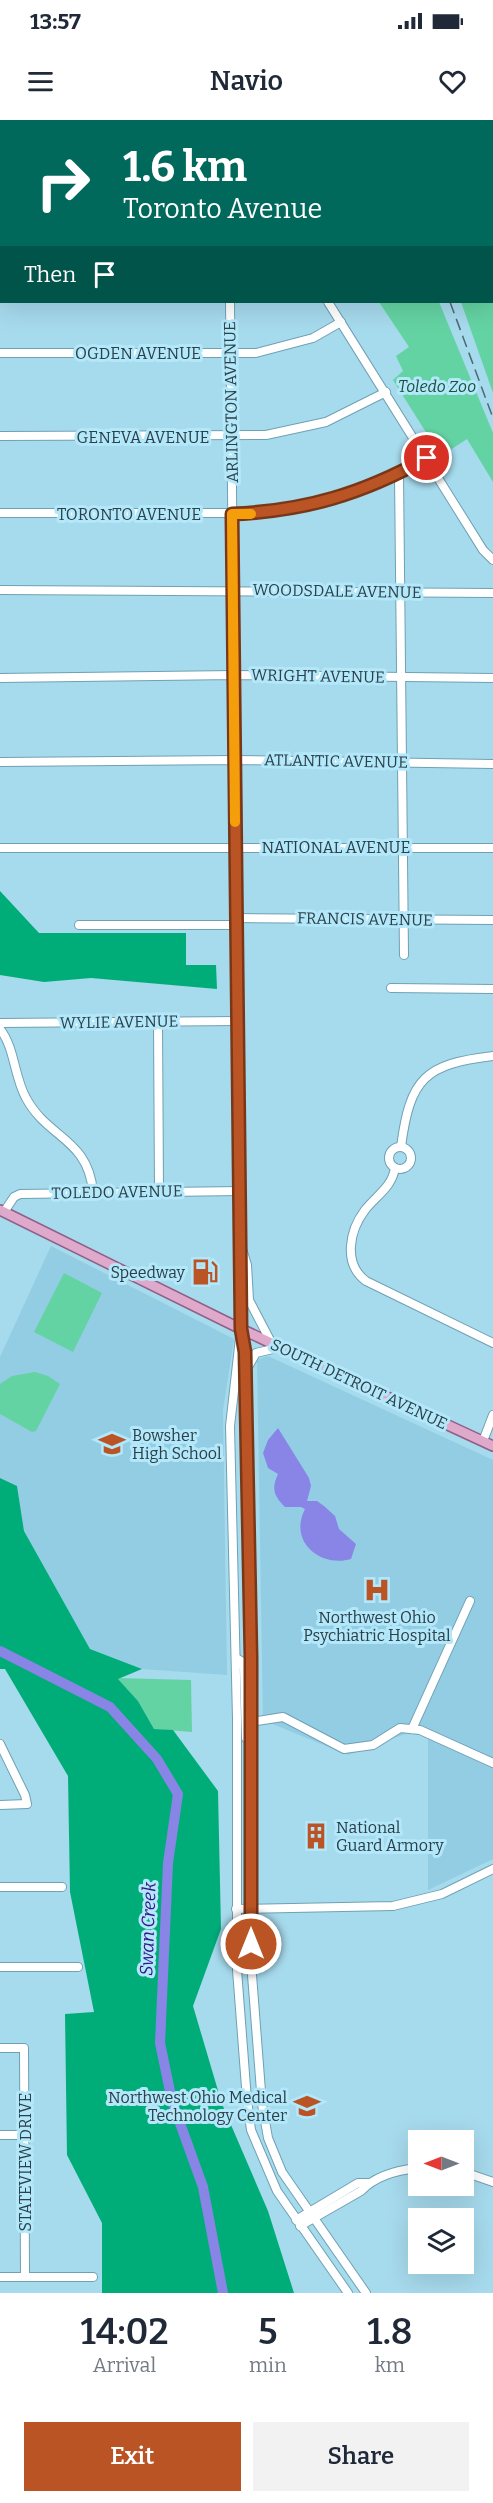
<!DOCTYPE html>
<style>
:root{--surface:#fff;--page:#f2f2f3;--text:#1f2937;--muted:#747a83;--accent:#ba5425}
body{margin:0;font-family:Bitter,serif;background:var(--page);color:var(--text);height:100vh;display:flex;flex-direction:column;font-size:22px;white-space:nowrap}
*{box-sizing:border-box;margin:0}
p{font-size:20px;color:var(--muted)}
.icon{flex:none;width:33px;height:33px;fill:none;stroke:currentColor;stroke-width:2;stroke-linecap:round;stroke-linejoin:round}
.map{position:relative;height:2173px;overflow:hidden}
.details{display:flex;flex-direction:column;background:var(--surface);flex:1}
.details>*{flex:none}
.top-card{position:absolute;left:0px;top:0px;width:494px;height:183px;box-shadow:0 6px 24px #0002;background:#00695c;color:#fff;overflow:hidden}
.needle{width:39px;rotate:270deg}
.fabs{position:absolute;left:408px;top:2010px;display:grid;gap:12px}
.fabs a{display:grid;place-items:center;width:66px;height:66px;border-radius:0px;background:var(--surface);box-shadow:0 6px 24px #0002;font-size:30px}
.pin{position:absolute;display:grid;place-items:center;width:51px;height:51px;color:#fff;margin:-26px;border:3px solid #fff;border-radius:50%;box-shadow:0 2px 6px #0007}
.me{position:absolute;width:66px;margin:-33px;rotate:0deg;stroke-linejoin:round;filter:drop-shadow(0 0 4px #0008)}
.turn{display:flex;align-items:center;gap:21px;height:126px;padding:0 24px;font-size:27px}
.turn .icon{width:78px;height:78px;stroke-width:2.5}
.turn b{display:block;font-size:42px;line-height:51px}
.then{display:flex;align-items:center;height:57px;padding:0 24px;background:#0003;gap:12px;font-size:22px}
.eta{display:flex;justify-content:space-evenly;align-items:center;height:102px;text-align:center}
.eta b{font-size:36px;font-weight:600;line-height:42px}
.button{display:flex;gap:12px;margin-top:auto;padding:12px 24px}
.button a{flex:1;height:69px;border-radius:0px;background:var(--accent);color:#fff;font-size:24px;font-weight:600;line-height:69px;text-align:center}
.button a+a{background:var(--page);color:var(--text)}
.status{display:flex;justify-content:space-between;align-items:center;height:42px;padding:0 30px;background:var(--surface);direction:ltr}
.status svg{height:16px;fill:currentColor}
header{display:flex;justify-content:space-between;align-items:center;height:78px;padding:0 24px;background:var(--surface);font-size:27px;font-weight:600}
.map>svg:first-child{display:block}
.built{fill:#92cde4}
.green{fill:#64d3a3}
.forest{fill:#00ad79}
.water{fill:#8885e7}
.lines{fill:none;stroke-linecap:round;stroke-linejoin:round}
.river{stroke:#8885e7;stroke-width:10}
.minor-casing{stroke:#6fa1b4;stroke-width:10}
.major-casing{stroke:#915f86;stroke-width:12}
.highway-casing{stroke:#915f86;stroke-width:14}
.minor{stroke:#fff;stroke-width:8}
.major{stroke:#dea9ca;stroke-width:9}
.highway{stroke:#c86fa7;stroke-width:10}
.rail{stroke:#4c6a75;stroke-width:1.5;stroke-dasharray:12 6;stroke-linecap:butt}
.route-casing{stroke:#793718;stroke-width:15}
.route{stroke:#ba5425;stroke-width:10}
.slow{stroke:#f59e0b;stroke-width:10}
.labels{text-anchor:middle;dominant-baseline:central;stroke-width:6;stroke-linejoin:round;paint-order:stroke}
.street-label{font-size:16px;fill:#2b4048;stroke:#b3e7fa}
.park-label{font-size:16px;font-style:italic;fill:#1b513b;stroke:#b3e7fa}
.poi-label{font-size:16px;fill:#2b4048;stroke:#b3e7fa;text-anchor:end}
.water-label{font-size:18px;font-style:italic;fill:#311388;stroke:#b3e7fa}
</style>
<div class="status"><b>13:57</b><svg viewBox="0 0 49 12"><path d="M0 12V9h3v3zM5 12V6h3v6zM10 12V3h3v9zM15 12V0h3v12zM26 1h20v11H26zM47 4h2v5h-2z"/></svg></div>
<header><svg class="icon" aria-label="menu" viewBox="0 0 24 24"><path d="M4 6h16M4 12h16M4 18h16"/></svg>Navio<svg class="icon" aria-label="heart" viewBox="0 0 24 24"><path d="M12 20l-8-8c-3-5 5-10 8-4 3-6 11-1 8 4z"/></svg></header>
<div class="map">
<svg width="493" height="2173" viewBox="0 0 493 2173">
<rect width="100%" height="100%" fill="#a6daed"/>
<g class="built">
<path d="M51,1126L234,1219L223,1290L227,1555L142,1549L90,1529L24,1411L17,1366L0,1358V1237Z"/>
<path d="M268,1236L493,1340V1739L428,1770V1614L416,1610L348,1635L263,1600L257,1240Z"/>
</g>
<g class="green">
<path d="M170,0H388L389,1L172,2Z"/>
<path d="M440,0H493V59L492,2Z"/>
<path d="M492,114L493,115V273L461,182H492Z"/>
<path d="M379,182H439L493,313V362L467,319L441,336L393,260L403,251L396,236L409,227Z"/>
<path d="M64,1153L102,1173L73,1232L34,1212Z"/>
<path d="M35,1252L48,1256L60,1264L36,1311L32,1312L0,1294V1264L12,1256Z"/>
<path d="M117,1558L191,1560L192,1612L154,1609L138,1581Z"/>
</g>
<g class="forest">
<path d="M0,771L39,813H186V845H216L217,869L91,858L44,862L0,855Z"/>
<path d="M0,1358L17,1366L24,1411L90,1529L142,1549L118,1559L138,1581L154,1609L173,1610L218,1671L221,1809L193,1886L222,1984L268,2091L294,2173H102V2103L67,2035L65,1894L94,1892L70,1772L68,1656L5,1549H0Z"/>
</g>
<path class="water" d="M278,1308L309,1358L311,1366L307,1381H317L324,1386L335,1396L339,1409L356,1424L351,1439C321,1448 288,1422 305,1389L301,1387H285C274,1376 271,1369 278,1354L268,1348L263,1333L268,1320Z"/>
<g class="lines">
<path class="river" d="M0,1531L110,1587L157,1639L178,1674L168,1743L160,1923L172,1981L203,2067L223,2173"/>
<g class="minor-casing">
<g id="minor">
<path d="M153,0L154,2"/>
<path d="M0,64H2"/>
<path d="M0,149H2"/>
<path d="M230,182L241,1209L230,1306L237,1598V1850L247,1980L251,2010L277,2071L348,2173"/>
<path d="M328,182L483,430L493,440"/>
<path d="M0,233H256L313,218L341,202"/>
<path d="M0,316L266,315L326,302L386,272"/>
<path d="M399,354L404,835"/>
<path d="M0,393H269L319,384L354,373L427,338"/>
<path d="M0,470L493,473"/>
<path d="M0,558L234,555L493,558"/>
<path d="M0,642L234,640L493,644"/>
<path d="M0,728H493"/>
<path d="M236,798L493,800"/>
<path d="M79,805H236"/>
<path d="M391,868L493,869"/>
<path d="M158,902L159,1071"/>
<path d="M0,903L238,901"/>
<path d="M0,909C15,928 14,957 26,978C48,1019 88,1018 93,1072"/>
<circle cx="400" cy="1038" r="11"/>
<path d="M401,1027C410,958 425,944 493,936"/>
<path d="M395,1048C392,1067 377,1075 365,1090C349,1111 343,1144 366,1161L493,1223"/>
<path d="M4,1092L14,1077L20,1074L240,1071"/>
<path d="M243,1132L247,1145L249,1180L272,1224"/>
<path d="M242,1217L245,1232L251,1538V1842L262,1984L268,2018L282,2052L366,2173"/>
<path d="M248,1247L256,1233L277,1228"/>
<path d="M483,1321L493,1295"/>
<path d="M236,1538L241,1541L244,1549L246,1618"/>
<path d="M251,1602L283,1597L344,1629L373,1625L400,1608L420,1610L493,1643"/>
<path d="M412,1609L470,1481"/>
<path d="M0,1624L25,1675L27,1684L0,1685"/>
<path d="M0,1767H62"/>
<path d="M236,1789L393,1786L442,1774L493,1749"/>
<path d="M0,1847H78"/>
<path d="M0,1928H24L25,2157"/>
<path d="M0,2015H25"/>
<path d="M464,2052L493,2062"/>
<path d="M296,2100L358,2063H368"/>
<path d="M300,2106L361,2071C375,2056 398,2050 418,2048"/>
<path d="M0,2157H93"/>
</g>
</g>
<g class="major-casing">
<path id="major" d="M0,1090L241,1209L493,1326"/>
</g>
<g class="highway-casing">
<g id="highway">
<path d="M398,0L399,2"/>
<path d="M425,0L426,2"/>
<path d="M492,73L493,74"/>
<path d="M492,104L493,106"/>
</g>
</g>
<use href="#minor" class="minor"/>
<use href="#major" class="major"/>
<use href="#highway" class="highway"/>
<g class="rail">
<path d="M399,0V2"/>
<path d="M450,182L493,298"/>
</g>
</g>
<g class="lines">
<g class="route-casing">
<path id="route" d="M251,1824V1538L245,1232L241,1209L232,394C305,391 362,374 427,338"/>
</g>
<use href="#route" class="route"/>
<path class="slow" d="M235,702L232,394H251"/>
</g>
<defs>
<g id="fuel-bare" transform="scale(2.07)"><path d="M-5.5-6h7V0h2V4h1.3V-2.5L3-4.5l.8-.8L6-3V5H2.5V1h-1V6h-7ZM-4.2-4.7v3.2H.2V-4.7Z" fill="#ba5425" stroke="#b3e7fa" stroke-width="2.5" paint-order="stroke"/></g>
<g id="school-bare" transform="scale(2.07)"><path d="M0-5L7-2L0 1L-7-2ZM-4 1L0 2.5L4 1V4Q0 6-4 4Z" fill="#ba5425" stroke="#b3e7fa" stroke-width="2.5" paint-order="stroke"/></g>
<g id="hospital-bare" transform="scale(2.07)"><path d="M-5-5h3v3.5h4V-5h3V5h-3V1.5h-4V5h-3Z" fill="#ba5425" stroke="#b3e7fa" stroke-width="2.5" paint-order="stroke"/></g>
<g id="building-bare" transform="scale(2.07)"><path d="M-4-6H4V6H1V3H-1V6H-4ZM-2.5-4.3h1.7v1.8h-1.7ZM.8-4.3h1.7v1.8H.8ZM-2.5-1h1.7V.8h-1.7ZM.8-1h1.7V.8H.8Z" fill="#ba5425" stroke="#b3e7fa" stroke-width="2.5" paint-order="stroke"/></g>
<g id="university-bare" transform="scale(2.07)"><path d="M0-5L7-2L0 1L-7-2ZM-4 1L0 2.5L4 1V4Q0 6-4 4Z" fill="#ba5425" stroke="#b3e7fa" stroke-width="2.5" paint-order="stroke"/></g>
</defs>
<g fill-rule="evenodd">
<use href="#fuel-bare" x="205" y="1152"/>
<use href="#school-bare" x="112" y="1324"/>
<use href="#hospital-bare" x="377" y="1470"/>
<use href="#building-bare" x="316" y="1716"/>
<use href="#university-bare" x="307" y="1986"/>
</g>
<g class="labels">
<g class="street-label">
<text x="138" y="233">OGDEN AVENUE</text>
<text transform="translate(231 282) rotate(-91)">ARLINGTON AVENUE</text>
<text x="143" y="317">GENEVA AVENUE</text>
<text x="129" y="394">TORONTO AVENUE</text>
<text transform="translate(337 471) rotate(1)">WOODSDALE AVENUE</text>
<text transform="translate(318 556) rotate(1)">WRIGHT AVENUE</text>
<text transform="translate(336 641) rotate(1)">ATLANTIC AVENUE</text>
<text x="336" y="727">NATIONAL AVENUE</text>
<text transform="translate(365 799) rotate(1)">FRANCIS AVENUE</text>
<text transform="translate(119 902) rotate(-1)">WYLIE AVENUE</text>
<text transform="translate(117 1072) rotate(-1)">TOLEDO AVENUE</text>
<text transform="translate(359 1264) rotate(25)">SOUTH DETROIT AVENUE</text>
<text transform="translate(25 2042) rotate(-90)">STATEVIEW DRIVE</text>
</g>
<g class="park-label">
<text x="437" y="266">Toledo Zoo</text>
</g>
<g class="poi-label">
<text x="185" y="1152">Speedway</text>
<text x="132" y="1315" text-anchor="start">Bowsher<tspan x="132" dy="18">High School</tspan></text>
<text x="377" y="1497" text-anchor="middle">Northwest Ohio<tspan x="377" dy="18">Psychiatric Hospital</tspan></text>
<text x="336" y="1707" text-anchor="start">National<tspan x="336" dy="18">Guard Armory</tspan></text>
<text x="287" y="1977">Northwest Ohio Medical<tspan x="287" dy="18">Technology Center</tspan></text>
</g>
<g class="water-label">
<text transform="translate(148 1809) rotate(-88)">Swan Creek</text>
</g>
</g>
</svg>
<div class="fabs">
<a><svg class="needle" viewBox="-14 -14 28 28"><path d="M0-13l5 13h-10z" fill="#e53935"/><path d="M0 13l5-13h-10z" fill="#747a83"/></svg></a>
<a><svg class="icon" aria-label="layers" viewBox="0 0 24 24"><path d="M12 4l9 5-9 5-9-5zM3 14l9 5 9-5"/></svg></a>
</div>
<div class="pin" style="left:427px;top:338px;background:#d93025"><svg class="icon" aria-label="arrive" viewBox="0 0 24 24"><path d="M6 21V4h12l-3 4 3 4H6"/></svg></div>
<svg class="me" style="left:251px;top:1824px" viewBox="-20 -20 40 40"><circle r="17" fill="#ba5425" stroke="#fff" stroke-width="3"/><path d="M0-11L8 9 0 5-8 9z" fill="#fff"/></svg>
<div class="top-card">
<div class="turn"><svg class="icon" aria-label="right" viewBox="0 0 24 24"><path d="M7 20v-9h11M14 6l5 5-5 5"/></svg><div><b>1.6 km</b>Toronto Avenue</div></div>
<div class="then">Then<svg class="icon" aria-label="arrive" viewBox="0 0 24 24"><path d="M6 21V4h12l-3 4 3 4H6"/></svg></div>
</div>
</div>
<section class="details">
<div class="eta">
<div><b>14:02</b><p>Arrival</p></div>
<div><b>5</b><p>min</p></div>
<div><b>1.8</b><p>km</p></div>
</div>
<div class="button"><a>Exit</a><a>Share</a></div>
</section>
